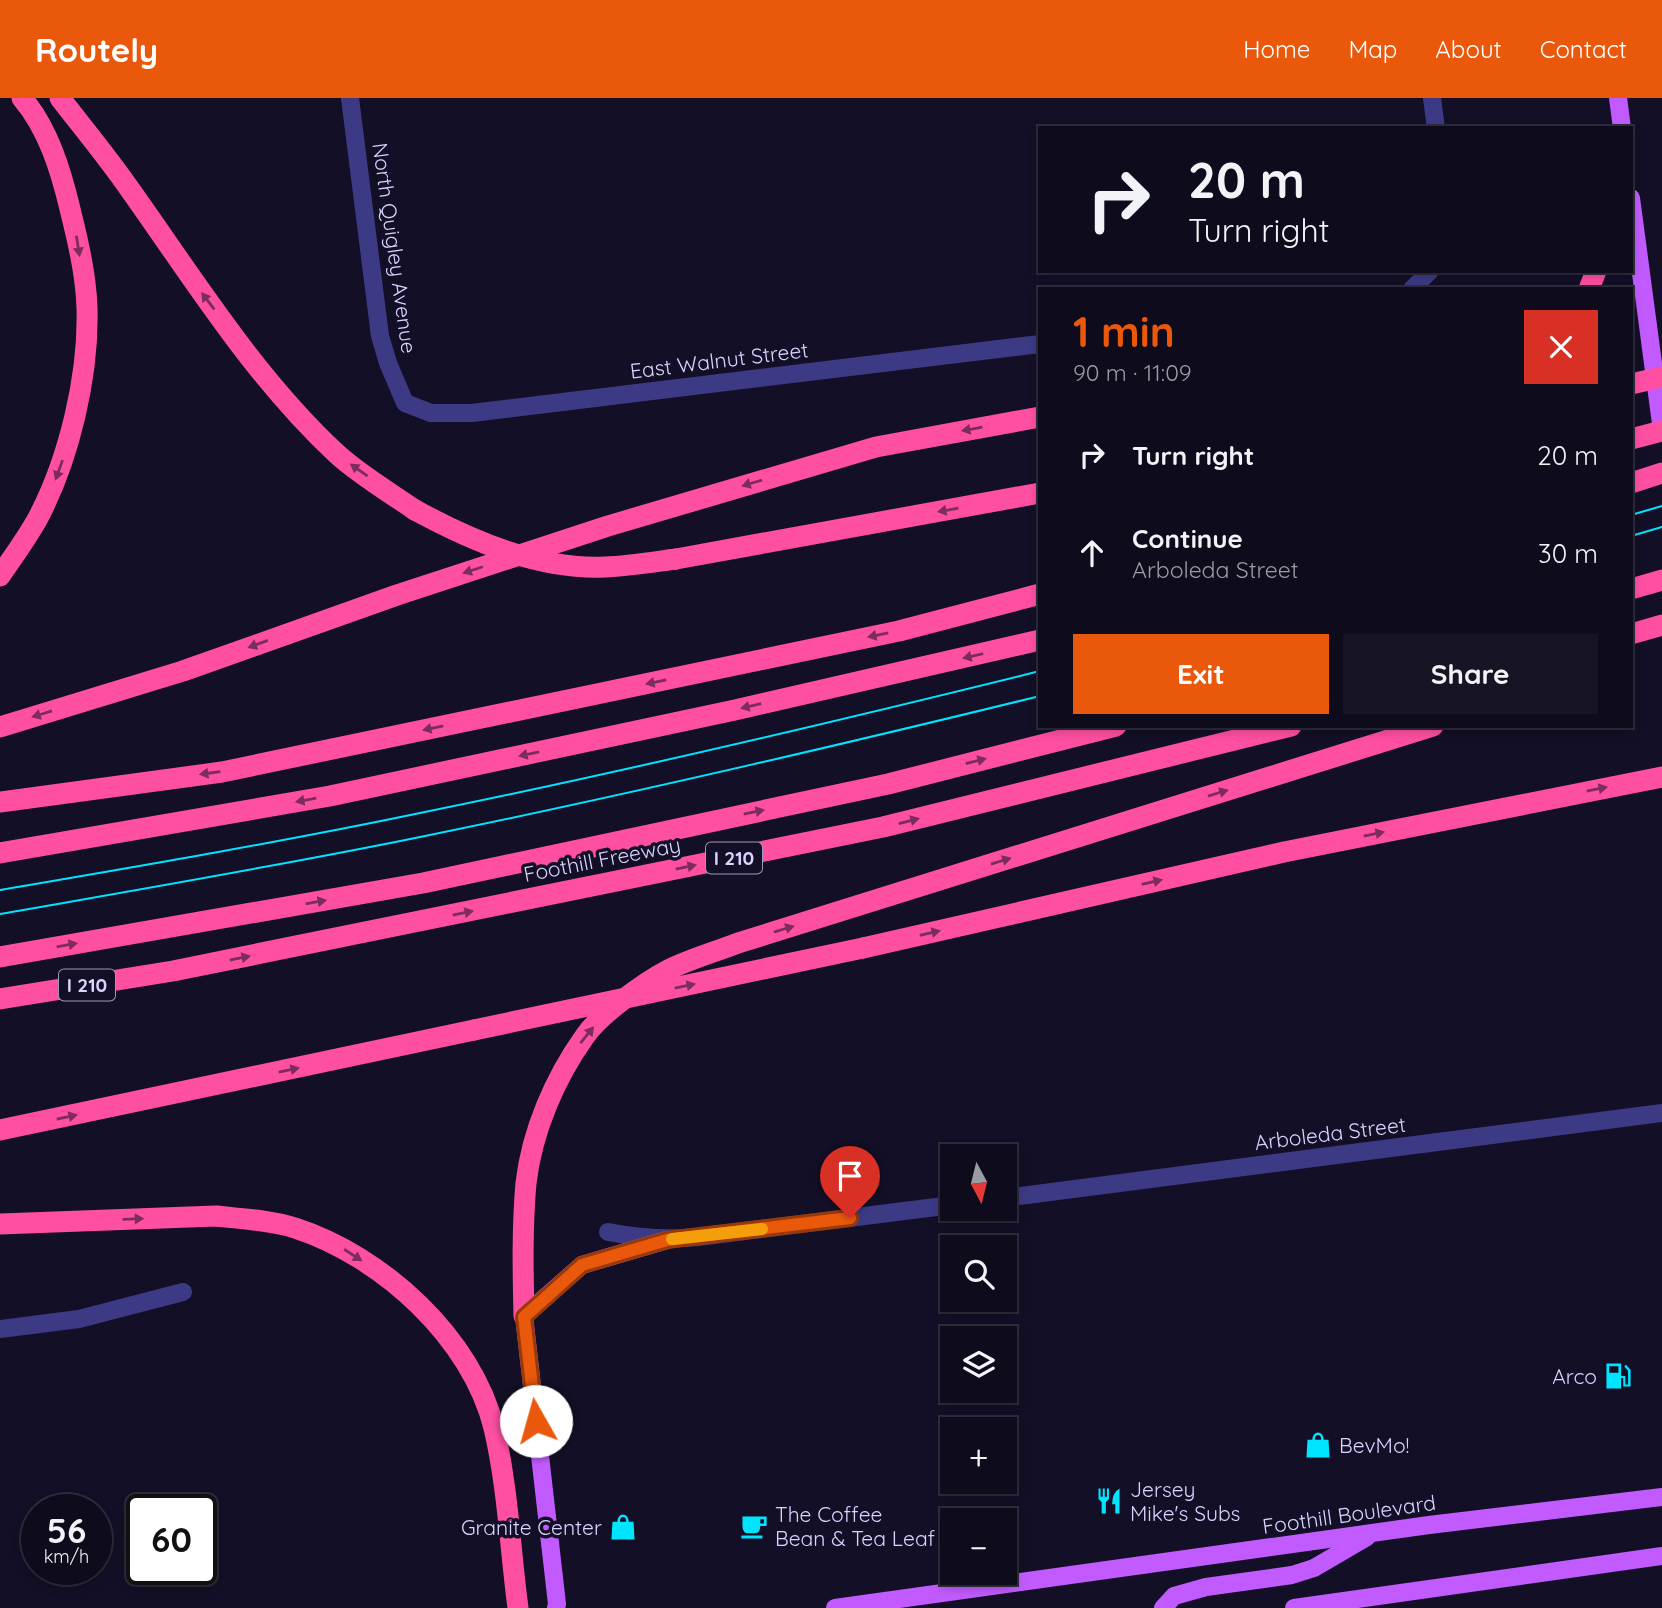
<!DOCTYPE html>
<meta charset="utf-8">
<style>
:root{--surface:#0e0b1c;--page:#171425;--text:#f1f3f6;--muted:#9b9ba3;--line:#2e2b3b;--accent:#ea580c}
body{margin:0;font-family:Quicksand,sans-serif;background:var(--page);color:var(--text);height:100vh;display:flex;flex-direction:column;font-size:26px;white-space:nowrap}
*{box-sizing:border-box;margin:0}
p{font-size:23px;color:var(--muted)}
.icon{flex:none;width:38px;height:38px;fill:none;stroke:currentColor;stroke-width:2;stroke-linecap:round;stroke-linejoin:round}
.map{position:relative;flex:1;overflow:hidden}
.sheet{position:absolute;left:1038px;top:189px;width:595px;height:441px;display:flex;flex-direction:column;background:var(--surface);border-radius:0px;box-shadow:0 4px 10px #0003,0 0 0 2px var(--line)}
.sheet>*{flex:none}
.top-card{position:absolute;left:1038px;top:28px;width:595px;height:147px;border-radius:0px;box-shadow:0 4px 10px #0003,0 0 0 2px var(--line);background:#0e0b1c;color:var(--text);overflow:hidden}
.needle{width:46px;rotate:173deg}
.fabs{position:absolute;left:940px;top:1046px;display:grid;gap:14px}
.fabs a{display:grid;place-items:center;width:77px;height:77px;border-radius:0px;background:var(--surface);box-shadow:0 4px 10px #0003,0 0 0 2px var(--line);font-size:35px}
.speed{position:absolute;left:21px;top:1396px;display:flex;gap:14px;font-size:35px;font-weight:700;text-align:center}
.speed>*{display:grid;place-content:center;width:91px;height:91px;border-radius:50%;background:var(--surface);box-shadow:0 4px 10px #0003,0 0 0 2px var(--line);line-height:1}
.speed small{font-size:18px;font-weight:400}
.speed .limit{border:4px solid #111;border-radius:10px;background:#fff;color:#111}
.pin{position:absolute;display:grid;place-items:center;width:60px;height:60px;color:#fff;margin:-72px -30px;border-radius:50% 50% 50% 0;rotate:-45deg;box-shadow:0 0 7px #0007}
.pin .icon{rotate:45deg}
.me{position:absolute;width:77px;margin:-38px;rotate:353deg;stroke-linejoin:round;filter:drop-shadow(0 0 5px #0008)}
.turn{display:flex;align-items:center;gap:24px;height:147px;padding:0 35px;font-size:32px}
.turn .icon{width:91px;height:91px;stroke-width:2.5}
.turn b{display:block;font-size:49px;line-height:60px}
.round{display:grid;place-items:center;flex:none;width:74px;height:74px;border-radius:0px;background:var(--page)}
.headline{display:flex;align-items:center;justify-content:space-between;height:119px;padding:0 35px}
h1{font-size:42px;font-weight:800;line-height:52px;color:var(--accent)}
.primary-button{display:flex;gap:14px;margin-top:auto;padding:14px 35px}
.primary-button a{flex:1;height:80px;border-radius:0px;background:var(--accent);color:#fff;font-size:28px;font-weight:800;line-height:80px;text-align:center}
.primary-button a+a{background:var(--page);color:var(--text)}
ul{padding:0;list-style:none}
li{display:flex;align-items:center;gap:21px;height:98px;padding:0 35px}
li div{flex:1}
li b{display:block;font-size:26px}
li em{font-style:normal}
header{display:flex;align-items:center;gap:42px;box-sizing:border-box;height:98px;padding:0 35px;background:var(--accent);color:#fff}
header strong{font-size:33px}
nav{display:flex;gap:38px;margin-inline-start:auto;font-size:24px}
.map>svg:first-child{display:block}
.lines{fill:none;stroke-linecap:round;stroke-linejoin:round}
.minor{stroke:#3d3a85;stroke-width:18}
.major{stroke:#c25bff;stroke-width:18}
.highway{stroke:#ff4fa3;stroke-width:21}
.tram{stroke:#00e5ff;stroke-width:2}
.highway-bridge{stroke:#ff4fa3;stroke-width:21}
.oneway{fill:#7d2c5e}
.route-casing{stroke:#983908;stroke-width:18}
.route{stroke:#ea580c;stroke-width:12}
.slow{stroke:#f59e0b;stroke-width:12}
.labels{text-anchor:middle;dominant-baseline:central;stroke-width:7;stroke-linejoin:round;paint-order:stroke}
.shield{fill:#130f26;stroke:#9e99be;stroke-width:2}
.shield-label{font-size:19px;font-weight:bold;fill:#d9d4ff}
.street-label{font-size:21px;fill:#d9d4ff;stroke:#130f26}
.poi-label{font-size:21px;fill:#d9d4ff;stroke:#130f26;text-anchor:start}
</style>
<header>
<strong>Routely</strong>
<nav><a>Home</a><a>Map</a><a>About</a><a>Contact</a></nav>
</header>
<div class="map">
<svg width="1662" height="1510" viewBox="0 0 1662 1510">
<rect width="100%" height="100%" fill="#130f26"/>
<g class="lines">
<g class="minor">
<path d="M350,0L380,238L388,265L405,305L431,315H472L1040,246"/>
<path d="M1432,0L1436,30"/>
<path d="M1412,191L1430,173"/>
<path d="M1004,1100L1662,1015"/>
<path d="M608,1134C639,1140 667,1142 698,1139L952,1107"/>
<path d="M0,1231L79,1221L183,1194"/>
</g>
<g class="major">
<path d="M1618,0L1622,30"/>
<path d="M1631,100L1662,333"/>
<path d="M556,1510L557,1506L524,1218L582,1167L667,1142"/>
<path d="M835,1510L1429,1427L1662,1399"/>
<path d="M1163,1510L1174,1498L1206,1489L1292,1477L1314,1470L1367,1439"/>
<path d="M1294,1510L1662,1458"/>
</g>
<g class="highway">
<path d="M60,0C84,31 109,61 131,93C195,183 255,280 337,356C360,377 389,394 415,412"/>
<path d="M1589,191L1596,173"/>
<path d="M1631,341L1662,333"/>
<path d="M1631,385L1662,375"/>
<path d="M676,461L1040,395"/>
<path d="M0,478C13,459 27,440 38,420C69,361 89,278 87,210C86,177 78,143 70,111C61,73 48,30 22,0"/>
<path d="M1631,491L1662,482"/>
<path d="M1631,536L1662,527"/>
<path d="M0,629L183,573L397,497L608,428L876,349L1040,319"/>
<path d="M0,704L222,674L899,533L1040,496"/>
<path d="M0,755L330,698L735,612L1040,542"/>
<path d="M863,850L1284,754L1662,679"/>
<path d="M0,859L423,785L888,686L1116,628"/>
<path d="M0,901L173,873L883,729L1291,628"/>
<path d="M0,1032L474,932"/>
<path d="M0,1126L216,1118C242,1121 270,1122 295,1130C382,1158 472,1240 494,1330C508,1390 510,1450 518,1510"/>
<path d="M524,1218C523,1174 522,1130 526,1085C532,1033 555,980 585,938C599,917 645,884 668,872C690,861 715,854 738,845L1433,628"/>
</g>
<g class="tram">
<path d="M1631,417L1662,408"/>
<path d="M1631,438L1662,429"/>
<path d="M0,792C140,768 281,744 420,715C628,673 834,624 1040,573"/>
<path d="M0,816C142,791 284,767 425,738C631,696 836,648 1040,598"/>
</g>
<g class="highway-bridge">
<path d="M1631,286L1662,279"/>
<path d="M415,412C472,443 539,472 605,469C629,468 653,464 676,461"/>
<path d="M474,932L863,850"/>
</g>
</g>
<defs><path id="oneway-solid" d="M-6-.8H1V-3.2L6.5 0L1 3.2V.8H-6Z" transform="scale(1.75)"/></defs>
<g class="oneway">
<use href="#oneway-solid" transform="translate(78 148) rotate(81)"/>
<use href="#oneway-solid" transform="translate(208 203) rotate(-127)"/>
<use href="#oneway-solid" transform="translate(972 331) rotate(170)"/>
<use href="#oneway-solid" transform="translate(59 372) rotate(110)"/>
<use href="#oneway-solid" transform="translate(359 372) rotate(-145)"/>
<use href="#oneway-solid" transform="translate(752 385) rotate(164)"/>
<use href="#oneway-solid" transform="translate(948 412) rotate(170)"/>
<use href="#oneway-solid" transform="translate(473 472) rotate(162)"/>
<use href="#oneway-solid" transform="translate(878 537) rotate(168)"/>
<use href="#oneway-solid" transform="translate(258 546) rotate(160)"/>
<use href="#oneway-solid" transform="translate(973 558) rotate(167)"/>
<use href="#oneway-solid" transform="translate(656 584) rotate(168)"/>
<use href="#oneway-solid" transform="translate(751 608) rotate(167)"/>
<use href="#oneway-solid" transform="translate(42 616) rotate(163)"/>
<use href="#oneway-solid" transform="translate(433 630) rotate(168)"/>
<use href="#oneway-solid" transform="translate(529 656) rotate(168)"/>
<use href="#oneway-solid" transform="translate(976 663) rotate(-14)"/>
<use href="#oneway-solid" transform="translate(210 675) rotate(172)"/>
<use href="#oneway-solid" transform="translate(1597 691) rotate(-11)"/>
<use href="#oneway-solid" transform="translate(1218 695) rotate(-17)"/>
<use href="#oneway-solid" transform="translate(306 702) rotate(170)"/>
<use href="#oneway-solid" transform="translate(754 714) rotate(-12)"/>
<use href="#oneway-solid" transform="translate(909 723) rotate(-14)"/>
<use href="#oneway-solid" transform="translate(1374 736) rotate(-11)"/>
<use href="#oneway-solid" transform="translate(1001 763) rotate(-17)"/>
<use href="#oneway-solid" transform="translate(686 769) rotate(-11)"/>
<use href="#oneway-solid" transform="translate(1152 784) rotate(-13)"/>
<use href="#oneway-solid" transform="translate(316 804) rotate(-10)"/>
<use href="#oneway-solid" transform="translate(463 815) rotate(-11)"/>
<use href="#oneway-solid" transform="translate(784 831) rotate(-17)"/>
<use href="#oneway-solid" transform="translate(930 835) rotate(-13)"/>
<use href="#oneway-solid" transform="translate(67 847) rotate(-10)"/>
<use href="#oneway-solid" transform="translate(240 860) rotate(-11)"/>
<use href="#oneway-solid" transform="translate(685 888) rotate(-12)"/>
<use href="#oneway-solid" transform="translate(587 937) rotate(-51)"/>
<use href="#oneway-solid" transform="translate(289 972) rotate(-12)"/>
<use href="#oneway-solid" transform="translate(67 1019) rotate(-12)"/>
<use href="#oneway-solid" transform="translate(133 1121) rotate(-2)"/>
<use href="#oneway-solid" transform="translate(353 1157) rotate(33)"/>
</g>
<g class="lines">
<g class="route-casing">
<path id="route" d="M536,1323L524,1219L582,1167L667,1142L850,1120"/>
</g>
<use href="#route" class="route"/>
<path class="slow" d="M672,1141L762,1131"/>
</g>
<defs>
<g id="fuel-bare" transform="scale(2.1)"><path d="M-5.5-6h7V0h2V4h1.3V-2.5L3-4.5l.8-.8L6-3V5H2.5V1h-1V6h-7ZM-4.2-4.7v3.2H.2V-4.7Z" fill="#00e5ff" stroke="#130f26" stroke-width="2.5" paint-order="stroke"/></g>
<g id="shop-bare" transform="scale(2.1)"><path d="M-5-2.5h2.3a2.7 3.5 0 0 1 5.4 0H5L5.5 6h-11ZM-1.5-2.5h3a1.5 2.3 0 0 0-3 0Z" fill="#00e5ff" stroke="#130f26" stroke-width="2.5" paint-order="stroke"/></g>
<g id="restaurant-bare" transform="scale(2.1)"><path d="M-5-6h1v4h1v-4h1v4h1v-4h1v5L-1.5 .5V6h-2V.5L-5-1ZM5-6V6H3V1.5H1.5Q1.5-4 5-6Z" fill="#00e5ff" stroke="#130f26" stroke-width="2.5" paint-order="stroke"/></g>
<g id="cafe-bare" transform="scale(2.1)"><path d="M-5.5-4.5H6V0H3Q3 3.5 0 3.5H-2.5Q-5.5 3.5-5.5 0ZM3-3.2v2h1.7v-2ZM-6 4.5H4V6H-6Z" fill="#00e5ff" stroke="#130f26" stroke-width="2.5" paint-order="stroke"/></g>
</defs>
<g fill-rule="evenodd">
<use href="#fuel-bare" x="1618" y="1278"/>
<use href="#shop-bare" x="1318" y="1347"/>
<use href="#restaurant-bare" x="1109" y="1403"/>
<use href="#cafe-bare" x="754" y="1428"/>
<use href="#shop-bare" x="623" y="1429"/>
</g>
<g class="labels">
<g class="shield">
<rect x="706" y="744.5" width="56" height="31" rx="5"/>
<rect x="59" y="871.5" width="56" height="31" rx="5"/>
</g>
<g class="shield-label">
<text x="734" y="760">I 210</text>
<text x="87" y="887">I 210</text>
</g>
<g class="street-label">
<text transform="translate(395 150) rotate(82)">North Quigley Avenue</text>
<text transform="translate(719 262) rotate(-7)">East Walnut Street</text>
<text transform="translate(602 761) rotate(-11)">Foothill Freeway</text>
<text transform="translate(1330 1035) rotate(-7)">Arboleda Street</text>
<text transform="translate(1349 1416) rotate(-8)">Foothill Boulevard</text>
</g>
<g class="poi-label">
<text x="1597" y="1278" text-anchor="end">Arco</text>
<text x="1339" y="1347">BevMo!</text>
<text x="1130" y="1391">Jersey<tspan x="1130" dy="24">Mike's Subs</tspan></text>
<text x="775" y="1416">The Coffee<tspan x="775" dy="24">Bean &amp; Tea Leaf</tspan></text>
<text x="602" y="1429" text-anchor="end">Granite Center</text>
</g>
</g>
</svg>
<div class="fabs">
<a><svg class="needle" viewBox="-14 -14 28 28"><path d="M0-13l5 13h-10z" fill="#e53935"/><path d="M0 13l5-13h-10z" fill="#9b9ba3"/></svg></a>
<a><svg class="icon" aria-label="search" viewBox="0 0 24 24"><circle cx="10" cy="10" r="6"/><path d="M15 15l6 6"/></svg></a>
<a><svg class="icon" aria-label="layers" viewBox="0 0 24 24"><path d="M12 4l9 5-9 5-9-5zM3 14l9 5 9-5"/></svg></a>
<a>+</a>
<a>−</a>
</div>
<div class="speed"><div>56<small>km/h</small></div><div class="limit">60</div></div>
<div class="pin" style="left:850px;top:1120px;background:#d93025"><svg class="icon" aria-label="arrive" viewBox="0 0 24 24"><path d="M6 21V4h12l-3 4 3 4H6"/></svg></div>
<svg class="me" style="left:536px;top:1323px" viewBox="-20 -20 40 40"><circle r="19" fill="#fff"/><path d="M0-13L10 11 0 6-10 11z" fill="#ea580c"/></svg>
<div class="top-card">
<div class="turn"><svg class="icon" aria-label="right" viewBox="0 0 24 24"><path d="M7 20v-9h11M14 6l5 5-5 5"/></svg><div><b>20 m</b>Turn right</div></div>
</div>
<section class="sheet">
<div class="headline"><div><h1>1 min</h1><p>90 m · 11:09</p></div><a class="round" style="background:#d93025;color:#fff"><svg class="icon" aria-label="close" viewBox="0 0 24 24"><path d="M6 6l12 12M18 6L6 18"/></svg></a></div>
<ul>
<li><svg class="icon" aria-label="right" viewBox="0 0 24 24"><path d="M7 20v-9h11M14 6l5 5-5 5"/></svg><div><b>Turn right</b></div><em>20 m</em></li>
<li><svg class="icon" aria-label="ahead" viewBox="0 0 24 24"><path d="M12 20V5M6 11l6-6 6 6"/></svg><div><b>Continue</b><p>Arboleda Street</p></div><em>30 m</em></li>
</ul>
<div class="primary-button"><a>Exit</a><a>Share</a></div>
</section>
</div>
